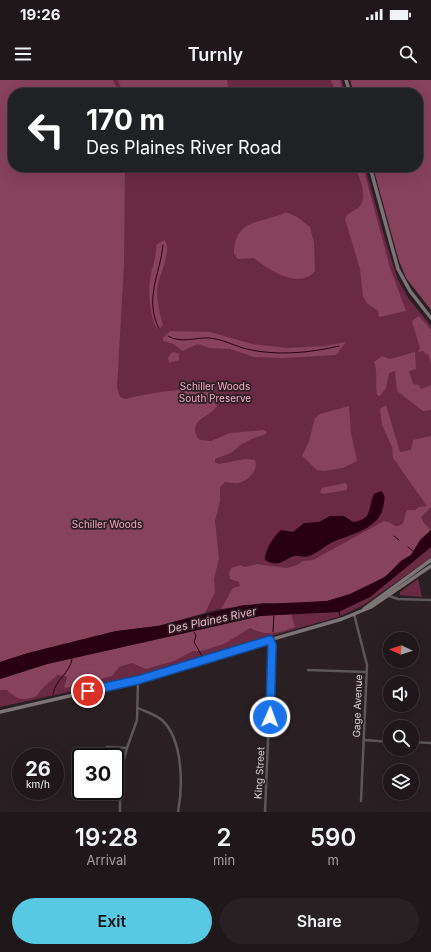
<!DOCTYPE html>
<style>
:root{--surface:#20171a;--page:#282023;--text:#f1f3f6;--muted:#a29fa2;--line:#3d3639;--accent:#58c9e3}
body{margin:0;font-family:Inter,sans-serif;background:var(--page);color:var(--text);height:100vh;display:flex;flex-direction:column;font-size:15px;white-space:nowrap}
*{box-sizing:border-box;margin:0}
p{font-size:13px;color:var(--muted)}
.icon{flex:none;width:22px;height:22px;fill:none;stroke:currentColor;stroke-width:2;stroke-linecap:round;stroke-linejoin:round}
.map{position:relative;height:732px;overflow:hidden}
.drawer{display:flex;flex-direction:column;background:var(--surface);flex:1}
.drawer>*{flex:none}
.hud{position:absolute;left:8px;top:8px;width:415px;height:84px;border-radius:16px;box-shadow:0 4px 16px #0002,0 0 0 1px var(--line);background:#202124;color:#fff;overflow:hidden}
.needle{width:26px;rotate:274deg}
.tools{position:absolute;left:383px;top:552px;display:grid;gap:8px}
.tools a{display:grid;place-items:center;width:36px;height:36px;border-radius:50%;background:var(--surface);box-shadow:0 4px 16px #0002,0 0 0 1px var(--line);font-size:20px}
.speed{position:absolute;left:12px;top:668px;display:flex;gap:8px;font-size:20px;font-weight:700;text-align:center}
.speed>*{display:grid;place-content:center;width:52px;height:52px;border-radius:50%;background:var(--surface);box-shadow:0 4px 16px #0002,0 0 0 1px var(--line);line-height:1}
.speed small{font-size:10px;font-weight:400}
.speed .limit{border:2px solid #111;border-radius:6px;background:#fff;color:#111}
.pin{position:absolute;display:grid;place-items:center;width:34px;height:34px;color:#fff;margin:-17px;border:2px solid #fff;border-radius:50%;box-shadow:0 1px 4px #0007}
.me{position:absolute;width:44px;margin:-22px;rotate:2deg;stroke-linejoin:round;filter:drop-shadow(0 0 3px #0008)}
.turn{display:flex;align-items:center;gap:14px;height:84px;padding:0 12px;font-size:18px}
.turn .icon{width:52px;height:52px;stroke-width:2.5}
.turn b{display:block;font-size:28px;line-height:34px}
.eta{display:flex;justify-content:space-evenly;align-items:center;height:68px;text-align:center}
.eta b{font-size:24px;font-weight:600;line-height:28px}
.cta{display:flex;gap:8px;margin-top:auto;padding:8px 12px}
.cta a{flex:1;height:46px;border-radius:24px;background:var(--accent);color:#111;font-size:16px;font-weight:600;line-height:46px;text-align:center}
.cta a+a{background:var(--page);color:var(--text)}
.status{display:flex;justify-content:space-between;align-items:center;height:28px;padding:0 20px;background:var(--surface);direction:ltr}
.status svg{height:11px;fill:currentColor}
header{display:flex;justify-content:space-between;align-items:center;height:52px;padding:0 12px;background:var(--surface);font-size:18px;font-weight:600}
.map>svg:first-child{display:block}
.green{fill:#6a2a44}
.forest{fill:#87425c}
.water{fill:#290011}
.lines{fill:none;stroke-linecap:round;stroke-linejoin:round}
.stream{stroke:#290011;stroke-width:1}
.street{stroke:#5c5758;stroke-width:2.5}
.secondary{stroke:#7d7476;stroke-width:3.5}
.route-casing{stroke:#114b97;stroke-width:10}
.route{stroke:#1a73e8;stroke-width:7}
.labels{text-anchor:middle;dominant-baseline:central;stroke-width:3.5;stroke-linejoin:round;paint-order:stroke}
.park-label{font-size:10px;fill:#faa8c4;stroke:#2a1f23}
.street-label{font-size:10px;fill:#d9d2d4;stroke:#2a1f23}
.water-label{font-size:11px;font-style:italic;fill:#f3b4c9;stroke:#2a1f23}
</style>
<div class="status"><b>19:26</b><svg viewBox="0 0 49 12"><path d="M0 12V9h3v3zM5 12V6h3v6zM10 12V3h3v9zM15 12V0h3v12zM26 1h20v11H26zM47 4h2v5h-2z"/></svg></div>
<header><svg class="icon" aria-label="menu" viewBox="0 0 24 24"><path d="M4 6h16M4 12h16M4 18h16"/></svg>Turnly<svg class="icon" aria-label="search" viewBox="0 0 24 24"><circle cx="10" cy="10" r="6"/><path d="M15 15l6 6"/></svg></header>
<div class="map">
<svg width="431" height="732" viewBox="0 0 431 732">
<rect width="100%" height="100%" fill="#2a1f23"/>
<g class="green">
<path d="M0,0H342L345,13H13V87H365L387,166L398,200L409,219L431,246V450L350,514L327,521L263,523L221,529L28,573L0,582Z"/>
<path d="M431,467V478L362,526L338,537L253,561L137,597L0,627V599L277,534L338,532L370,517Z"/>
<path d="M418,499L422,517L400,515V512Z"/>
</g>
<g class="forest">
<path d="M0,0H113L119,13H13V87H125L124,186L117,307L120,317L126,319C144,314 203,303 217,315C220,331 210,332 200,340C193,345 194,355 200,360L211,361L230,353L264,350L267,352L266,354L254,358L242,364L231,373L215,379V382L219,384L245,379L255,380C259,389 248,402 238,403C234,404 230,402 225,402L220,407V421L215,441L219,478L214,499L215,512L205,533L158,546L116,551L28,573L0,582Z"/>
<path d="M118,0H227L228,7L236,10L237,13H123Z"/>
<path d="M331,0H340L343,13H336Z"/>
<path d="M350,0H431V230L406,198L399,181L373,87H418V13H354Z"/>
<path d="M354,87H363L390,188L406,231L379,237L378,231L367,223L363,216L360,189L345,139C347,132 353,132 358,128C369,118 360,97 354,87Z"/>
<path d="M286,132L297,137L310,147L314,163L315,191C300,210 268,190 254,178L238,179L234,174C234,137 264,144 286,132Z"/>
<path d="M164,160C174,169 157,198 157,211C157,222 160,235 163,245L159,250C150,244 148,209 150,199C152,187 157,176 156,165Z"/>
<path d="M419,236L431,250V284L428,274H425L424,271L418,272L420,268L412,241Z"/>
<path d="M170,251L210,252L252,264L288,268L324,266L346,262L336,275L282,278L254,277L230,269L209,268L198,264L182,271L174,264L163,261V258Z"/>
<path d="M175,272L179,274V280L169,283L168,278L171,273Z"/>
<path d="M415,272L416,289L409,291L413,304L419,305L421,309L431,305V330L423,331L397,311L395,291L389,293L386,308L380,316L377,315C375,304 378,291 374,282L382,276L390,279Z"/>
<path d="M386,325L400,372L411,370L413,360L431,356V427L421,437L424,443L431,450L411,475L401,481L392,492L376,502L350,514L327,521L290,524L263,523L221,529L233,508L240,506L239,502L230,499L229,494L231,488L240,485L245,487L257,484L287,488L297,485L303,481L313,480L384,441L389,442L395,446C407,446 403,437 407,430H415L419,427L427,426L393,378L392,367L382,345L380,329Z"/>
<path d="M349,326L351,353L357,381L343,388L324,391L317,390L302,376L309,361L315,338L320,334Z"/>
<path d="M345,403L347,405V410L323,414L320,412L322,408Z"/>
<path d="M291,533L295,547C276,553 269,557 250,548L224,564L201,571H193L174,581L146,589L132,583L119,587L112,596L66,608L64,607L67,598L66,596L57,595C51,602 41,607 37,616C22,621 18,620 7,610H0V599L47,584L260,536Z"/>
</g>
<g class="water">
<path d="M381,411C385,415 385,417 384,422C382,449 353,453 333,462C324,466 318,473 309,476C304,478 298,475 294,476C283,480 279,488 265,480C264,471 274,456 281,450L293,452L304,443L319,442L330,436H344L353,442C374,439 367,428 374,414Z"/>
<path d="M431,450V467L370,517L338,532L260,536L47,584L0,599V582L28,573L116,551L158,546L244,525L327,521L350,514L385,497L401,481L411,475L420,460Z"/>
</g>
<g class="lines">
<g class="stream">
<path d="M159,249C144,218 160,195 163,165"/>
<path d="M168,256C181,264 196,257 209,258C223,259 234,266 247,269C276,276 310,273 339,266"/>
<path d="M394,456L399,460"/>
<path d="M408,467L414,472"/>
<path d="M339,531L340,536"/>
<path d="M194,552L196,556L194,562L202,576"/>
<path d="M273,552L274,533"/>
<path d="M53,614C55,600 70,593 72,579"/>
</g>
<g class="street">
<path d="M389,516L398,519L431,520"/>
<path d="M354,534L367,585L361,721"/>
<path d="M308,590L367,592"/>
<path d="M138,628C146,632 157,635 163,641C183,661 183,706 178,732"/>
<path d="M364,660L390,662"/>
<path d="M412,662L431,663"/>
<path d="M107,667L127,668"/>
<path d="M120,732V694L127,668L137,640L138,600"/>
<path d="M265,732L272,565L270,560"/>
</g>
<g class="secondary">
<path d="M346,0L350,13"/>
<path d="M370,87L398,189L410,211L431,238"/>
<path d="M364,529L431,480"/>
<path d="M0,632L138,600L218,575L342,539L371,527L431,486"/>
</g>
</g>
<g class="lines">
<g class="route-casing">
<path id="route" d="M88,611L138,600L270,560L272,565L270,637"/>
</g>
<use href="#route" class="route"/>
</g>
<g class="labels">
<g class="park-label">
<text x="215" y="306">Schiller Woods<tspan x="215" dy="12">South Preserve</tspan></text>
<text x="107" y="444">Schiller Woods</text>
</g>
<g class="street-label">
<text transform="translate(357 626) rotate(-88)">Gage Avenue</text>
<text transform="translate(259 693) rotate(-87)">King Street</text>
</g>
<g class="water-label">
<text transform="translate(212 540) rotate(-12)">Des Plaines River</text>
</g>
</g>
</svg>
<div class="tools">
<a><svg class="needle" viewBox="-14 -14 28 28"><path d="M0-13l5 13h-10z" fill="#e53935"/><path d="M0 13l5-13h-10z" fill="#a29fa2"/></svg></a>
<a><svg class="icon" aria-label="sound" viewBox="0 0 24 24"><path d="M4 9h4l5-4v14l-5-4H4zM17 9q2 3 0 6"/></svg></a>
<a><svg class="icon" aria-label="search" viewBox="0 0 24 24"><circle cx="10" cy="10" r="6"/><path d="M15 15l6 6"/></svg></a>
<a><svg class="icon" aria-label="layers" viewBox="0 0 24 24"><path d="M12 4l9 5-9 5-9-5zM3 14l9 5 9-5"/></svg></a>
</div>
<div class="speed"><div>26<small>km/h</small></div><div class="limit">30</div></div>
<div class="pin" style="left:88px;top:611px;background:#d93025"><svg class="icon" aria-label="arrive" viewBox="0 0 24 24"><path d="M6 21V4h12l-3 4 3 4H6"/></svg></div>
<svg class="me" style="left:270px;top:637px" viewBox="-20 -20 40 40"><circle r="17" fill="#1a73e8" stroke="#fff" stroke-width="3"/><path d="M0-11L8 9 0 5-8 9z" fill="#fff"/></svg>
<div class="hud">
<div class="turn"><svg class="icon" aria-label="left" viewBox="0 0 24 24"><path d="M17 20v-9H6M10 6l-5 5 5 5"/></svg><div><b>170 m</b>Des Plaines River Road</div></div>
</div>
</div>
<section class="drawer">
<div class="eta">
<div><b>19:28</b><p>Arrival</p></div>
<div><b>2</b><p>min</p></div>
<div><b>590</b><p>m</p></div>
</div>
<div class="cta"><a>Exit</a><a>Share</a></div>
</section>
